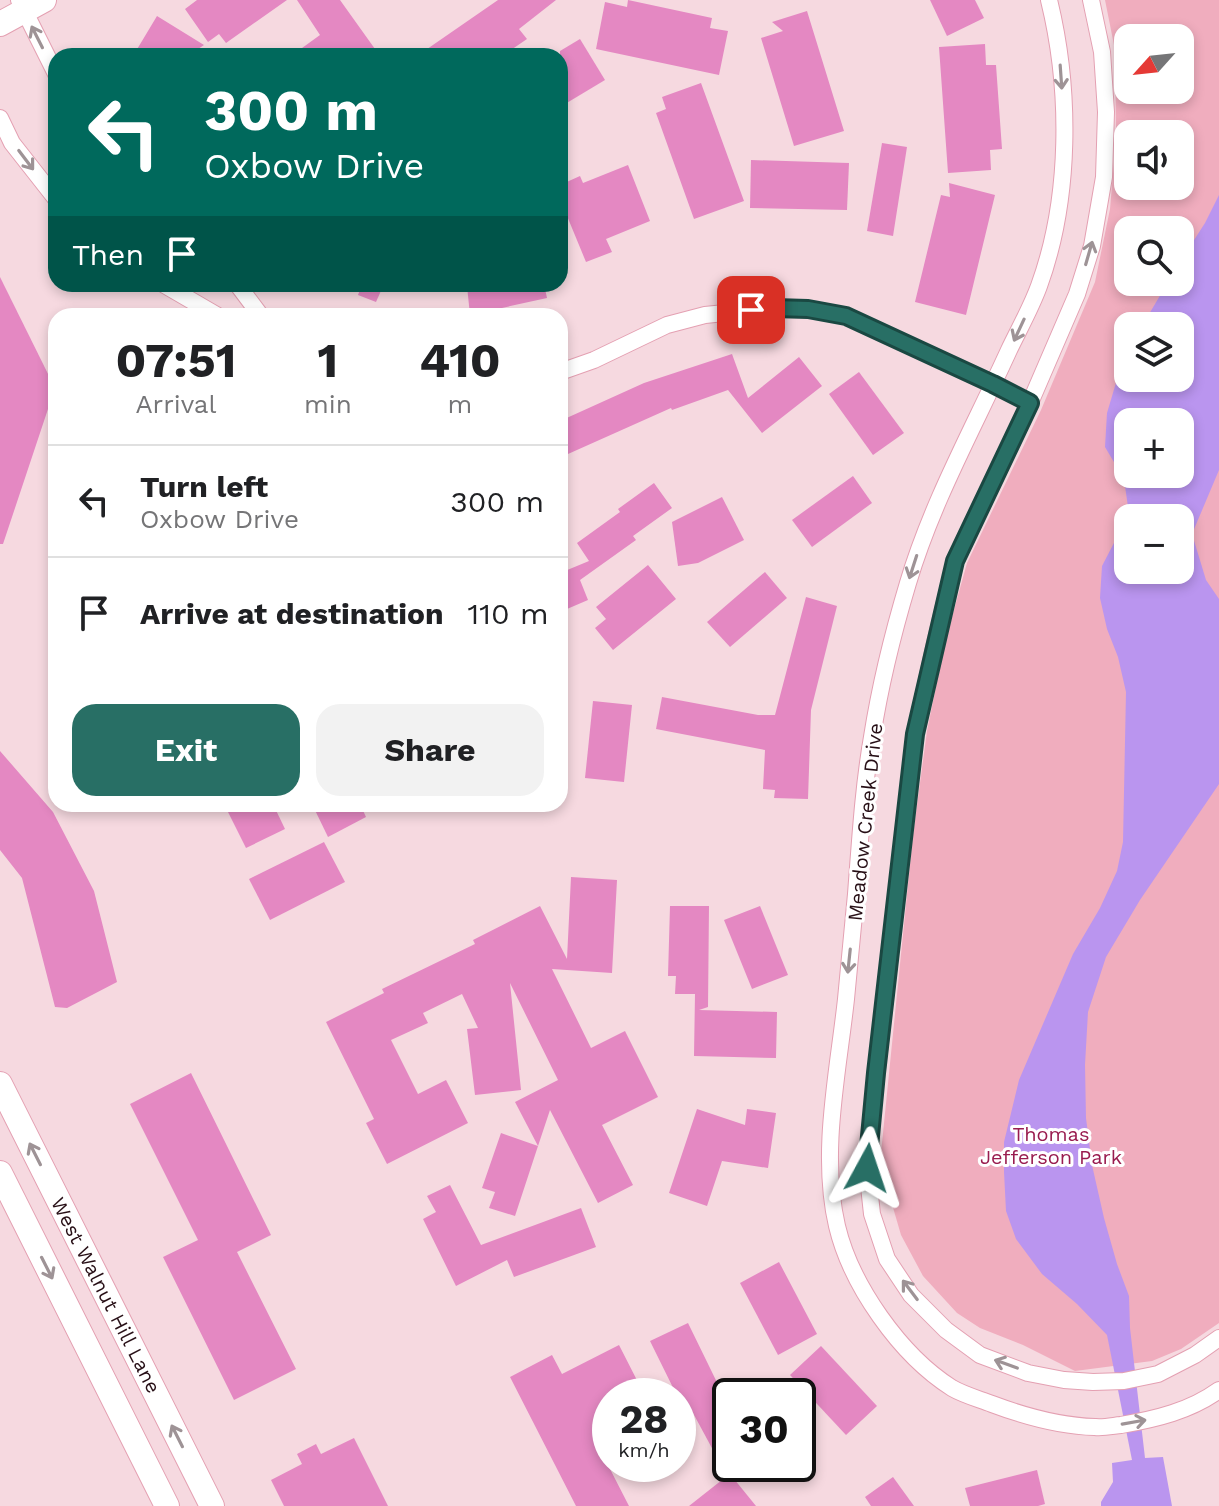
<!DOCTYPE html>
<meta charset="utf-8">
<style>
:root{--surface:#fff;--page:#f2f2f2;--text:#202124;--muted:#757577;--line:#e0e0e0;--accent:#286f65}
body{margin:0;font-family:"Work Sans",sans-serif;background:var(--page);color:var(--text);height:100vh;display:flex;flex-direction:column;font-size:30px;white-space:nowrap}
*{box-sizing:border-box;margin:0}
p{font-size:26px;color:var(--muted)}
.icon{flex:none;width:44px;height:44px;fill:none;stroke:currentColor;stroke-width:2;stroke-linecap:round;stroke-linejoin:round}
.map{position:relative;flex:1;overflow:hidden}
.drawer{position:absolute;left:48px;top:308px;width:520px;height:504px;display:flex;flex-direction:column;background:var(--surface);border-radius:24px;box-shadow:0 4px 12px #0003}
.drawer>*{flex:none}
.top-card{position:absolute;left:48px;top:48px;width:520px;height:244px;border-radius:24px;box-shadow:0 4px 12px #0003;background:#00695c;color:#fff;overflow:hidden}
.needle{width:52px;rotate:243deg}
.fabs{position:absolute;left:1114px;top:24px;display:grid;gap:16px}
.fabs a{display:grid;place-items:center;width:80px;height:80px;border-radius:16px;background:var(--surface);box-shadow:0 4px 12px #0003;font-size:40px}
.speed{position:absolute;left:592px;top:1378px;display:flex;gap:16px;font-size:40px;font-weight:700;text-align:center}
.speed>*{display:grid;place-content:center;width:104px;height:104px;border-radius:50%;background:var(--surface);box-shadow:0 4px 12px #0003;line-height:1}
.speed small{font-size:20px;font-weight:400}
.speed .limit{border:4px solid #111;border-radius:12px;background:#fff;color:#111}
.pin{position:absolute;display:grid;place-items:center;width:68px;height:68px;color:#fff;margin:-34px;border-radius:16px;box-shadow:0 4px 12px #0006}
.me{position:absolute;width:88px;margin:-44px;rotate:5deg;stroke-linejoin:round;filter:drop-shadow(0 0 6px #0008)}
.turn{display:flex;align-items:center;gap:28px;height:168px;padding:0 24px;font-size:36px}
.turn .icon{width:104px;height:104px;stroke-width:2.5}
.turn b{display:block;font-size:56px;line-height:68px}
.then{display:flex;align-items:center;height:76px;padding:0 24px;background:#0003;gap:16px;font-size:30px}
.eta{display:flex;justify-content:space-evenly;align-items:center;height:136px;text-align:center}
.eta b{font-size:48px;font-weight:700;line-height:56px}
.button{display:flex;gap:16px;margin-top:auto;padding:16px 24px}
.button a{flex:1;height:92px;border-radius:24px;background:var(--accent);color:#fff;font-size:32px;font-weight:700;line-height:92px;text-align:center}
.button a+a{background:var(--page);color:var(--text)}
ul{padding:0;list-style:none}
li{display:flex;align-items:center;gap:24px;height:112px;padding:0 24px;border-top:2px solid var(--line)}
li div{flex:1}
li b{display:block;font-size:30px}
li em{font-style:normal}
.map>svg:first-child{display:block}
.green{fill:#f0adbe;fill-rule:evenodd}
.water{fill:#ba95ef;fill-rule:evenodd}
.building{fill:#e488c2}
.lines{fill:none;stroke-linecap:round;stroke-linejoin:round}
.minor-casing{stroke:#e4a0b2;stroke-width:18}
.secondary-casing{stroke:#e4a0b2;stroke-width:26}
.minor{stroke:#fff;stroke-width:16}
.secondary{stroke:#fff;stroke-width:24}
.oneway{stroke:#9e9396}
.route-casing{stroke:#1a4842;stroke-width:20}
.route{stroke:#286f65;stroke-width:14}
.labels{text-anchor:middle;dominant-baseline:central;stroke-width:6;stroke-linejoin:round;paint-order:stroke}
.street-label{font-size:20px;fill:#270f16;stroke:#fff}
.park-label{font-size:20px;fill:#991c4f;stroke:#fff}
</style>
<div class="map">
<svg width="1219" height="1506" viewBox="0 0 1219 1506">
<rect width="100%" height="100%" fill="#f6d9e0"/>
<path class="green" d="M1105,0H1219V1323L1181,1349L1152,1361L1075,1371L1023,1345L980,1328L957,1313L923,1276L901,1235L880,1163L913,835L927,731L945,642L967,563L1041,410L1095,282L1110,209L1116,138L1115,50ZM1128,38H1180V90H1128ZM1128,134H1180V186H1128ZM1128,230H1180V282H1128ZM1128,326H1180V378H1128ZM1128,422H1180V474H1128ZM1128,518H1180V570H1128Z"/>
<path class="water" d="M1219,195V470L1192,534L1206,580L1219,599V784L1140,900L1106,957L1088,1012L1085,1065L1086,1118L1092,1165L1104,1218L1117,1264L1129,1296L1130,1328L1145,1458L1163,1457L1172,1506H1101V1502L1113,1482L1112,1463L1132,1460L1107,1335L1077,1304L1042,1274L1016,1239L1006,1211L1004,1172V1142L1019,1080L1073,954L1100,908L1117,871L1123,842L1126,692L1118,657L1107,629L1100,598L1102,566L1129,514L1124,479L1105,447L1107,413L1118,376L1128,354V378H1180V326H1142L1168,282H1180V262L1205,223ZM1128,422H1180V474H1128ZM1128,518H1180V570H1128Z"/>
<g class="building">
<path d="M197,0H287L226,43L219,34L208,42L185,9Z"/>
<path d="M297,0H340L380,56H291L320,35Z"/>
<path d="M498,0H556L519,29L527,39L502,56H417Z"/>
<path d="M628,0L712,18L710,28L728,31L719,75L596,49L605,2L627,7Z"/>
<path d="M930,0H975L984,18L947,36Z"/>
<path d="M807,11L844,131L794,146L761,38L783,31L772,22Z"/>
<path d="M157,16L204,45L195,51L192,56H133Z"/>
<path d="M580,39L605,80L560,107V51Z"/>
<path d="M985,44L986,65H996L1002,149L990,150L991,170L948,173L939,47Z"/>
<path d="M701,83L744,201L694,219L656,113L666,109L662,97Z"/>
<path d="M882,143L907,147L893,236L867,231Z"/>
<path d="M751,160L849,163L847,210L750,208Z"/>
<path d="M628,165L650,221L606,239L612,252L586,262L560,199V185L580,176L583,183Z"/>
<path d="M949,183L995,195L966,315L915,302L941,195L950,197Z"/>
<path d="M0,277L55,388L3,544H0Z"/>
<path d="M362,284H384L376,302L358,295Z"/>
<path d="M477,284H544L547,298L470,315L467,286Z"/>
<path d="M732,354L748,398L799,357L822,386L762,433L728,390L672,410L671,408L568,454L560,436V421L644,383Z"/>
<path d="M859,372L904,433L873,455L829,394Z"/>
<path d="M853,476L872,503L812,547L792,520Z"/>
<path d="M654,483L672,508L633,536L636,540L580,580L588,600L560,612V573L589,561L577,543L620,512L618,509Z"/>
<path d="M722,497L744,540L698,563L678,566L672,522Z"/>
<path d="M648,565L676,599L613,650L595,628L606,619L596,607Z"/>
<path d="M765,572L787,598L730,647L707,622Z"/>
<path d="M806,597L837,606L811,710L808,799L774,798L775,790L763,789L765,750L656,729L662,697L758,715H775Z"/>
<path d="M593,701L632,705L624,782L585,778Z"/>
<path d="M0,751L53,812L94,891L117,982L67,1008L55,1007L22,878L0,850Z"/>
<path d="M224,804H273L285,829L246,848Z"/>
<path d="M312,804H360L366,817L328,837Z"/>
<path d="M324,842L345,882L270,920L249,879Z"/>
<path d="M571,877L617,880L612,973L552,969L591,1048L625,1031L658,1097L602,1125L633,1185L598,1203L550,1110L538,1146L515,1102L558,1080L510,983L521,1090L475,1095L467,1029L478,1028L462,994L423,1013L428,1023L391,1040L418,1094L446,1080L468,1123L387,1164L366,1123L374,1119L326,1022L384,993L382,989L475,944L473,940L540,906L567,959Z"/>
<path d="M670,906H709L708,1007L699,1010L777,1012L776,1058L694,1056L695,994H675L676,976H668Z"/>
<path d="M760,906L788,975L752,989L724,920Z"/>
<path d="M191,1073L271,1235L237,1252L296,1369L234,1400L163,1257L198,1240L130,1104Z"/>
<path d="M697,1109L745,1125L747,1109L776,1113L768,1168L722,1161L707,1206L669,1193Z"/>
<path d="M501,1133L538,1146L515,1216L489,1208L495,1192L482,1188Z"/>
<path d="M450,1185L481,1245L581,1208L596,1247L514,1277L507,1260L456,1286L423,1219L436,1212L427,1196Z"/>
<path d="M779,1262L817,1334L778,1355L740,1283Z"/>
<path d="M688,1323L730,1409V1474L756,1506H689L727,1476L693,1413L687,1416L650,1341Z"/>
<path d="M619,1345L645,1396H610V1469L629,1506H576L510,1377L552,1355L562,1374Z"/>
<path d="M821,1346L877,1406L846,1435L790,1375Z"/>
<path d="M354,1438L388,1506H284L271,1480L302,1464L297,1454L316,1444L321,1454Z"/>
<path d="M1037,1470L1045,1504L1038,1506H970L965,1488Z"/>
<path d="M893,1477L914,1506H871L865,1497Z"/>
</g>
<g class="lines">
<g class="minor-casing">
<g id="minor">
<path d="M19,0L56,74"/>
<path d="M1049,0C1071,90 1071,198 1039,286C1031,308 1019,329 1009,350C974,427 932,502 908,583C893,633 880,686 872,737C863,789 860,842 856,894C853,929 849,964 846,999C838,1073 820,1153 837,1226C851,1285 900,1355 952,1388C964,1395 979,1399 992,1404C1024,1416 1060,1426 1095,1427C1103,1428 1112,1426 1121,1425C1156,1419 1190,1411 1219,1390"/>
<path d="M1091,0L1102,52L1106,112L1104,177L1092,246L1077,294L1030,403L955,561L935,643L915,734L873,1104L867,1168L872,1214L887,1259L911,1295L946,1330L980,1355L1028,1373L1064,1380L1093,1382L1124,1381L1158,1374L1195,1355L1219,1338"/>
<path d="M0,118L12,143L56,199"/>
<path d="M163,284L218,316"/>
<path d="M237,284L261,316"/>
<path d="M560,372L594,360L667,325L705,315L774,308L808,309L846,316L993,384L1030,403"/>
</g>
</g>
<g class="secondary-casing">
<g id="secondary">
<path d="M0,24L44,0"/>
<path d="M0,1084L212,1506"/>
<path d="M0,1173L167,1506"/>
</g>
</g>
<use href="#minor" class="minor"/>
<use href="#secondary" class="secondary"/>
</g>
<defs><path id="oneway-shaft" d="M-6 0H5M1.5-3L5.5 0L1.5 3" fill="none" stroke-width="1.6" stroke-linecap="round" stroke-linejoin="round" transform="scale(2)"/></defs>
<g class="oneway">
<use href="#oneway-shaft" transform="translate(37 37) rotate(-117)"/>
<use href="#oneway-shaft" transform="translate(1061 77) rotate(86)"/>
<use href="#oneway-shaft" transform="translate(26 160) rotate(53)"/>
<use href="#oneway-shaft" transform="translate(1089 253) rotate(-74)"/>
<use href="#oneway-shaft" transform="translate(1019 330) rotate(115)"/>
<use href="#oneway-shaft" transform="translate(913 567) rotate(108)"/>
<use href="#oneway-shaft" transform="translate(849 961) rotate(96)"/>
<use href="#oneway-shaft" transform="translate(35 1154) rotate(-117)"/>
<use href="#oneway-shaft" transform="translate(47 1268) rotate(63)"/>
<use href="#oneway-shaft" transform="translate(910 1290) rotate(-127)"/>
<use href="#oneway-shaft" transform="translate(1006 1364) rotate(-160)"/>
<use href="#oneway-shaft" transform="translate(1134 1422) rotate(-10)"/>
<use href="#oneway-shaft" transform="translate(177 1436) rotate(-117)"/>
</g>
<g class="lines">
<g class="route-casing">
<path id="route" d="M751,310L774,308L808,309L846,316L993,384L1030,403L955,561L915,734L876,1073L867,1168"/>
</g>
<use href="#route" class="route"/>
</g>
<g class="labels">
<g class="street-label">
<text transform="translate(865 822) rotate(-84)">Meadow Creek Drive</text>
<text transform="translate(106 1295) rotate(63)">West Walnut Hill Lane</text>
</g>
<g class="park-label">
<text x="1051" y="1134">Thomas<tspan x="1051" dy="23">Jefferson Park</tspan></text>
</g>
</g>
</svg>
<div class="fabs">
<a><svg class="needle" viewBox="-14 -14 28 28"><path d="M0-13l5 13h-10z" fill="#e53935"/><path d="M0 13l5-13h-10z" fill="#757577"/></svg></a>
<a><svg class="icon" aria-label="sound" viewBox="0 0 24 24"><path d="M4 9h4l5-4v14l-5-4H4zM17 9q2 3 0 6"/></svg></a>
<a><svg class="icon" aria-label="search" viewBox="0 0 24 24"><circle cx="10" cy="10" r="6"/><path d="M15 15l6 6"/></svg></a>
<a><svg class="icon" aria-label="layers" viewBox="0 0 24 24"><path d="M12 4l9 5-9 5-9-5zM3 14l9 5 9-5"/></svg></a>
<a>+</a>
<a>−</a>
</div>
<div class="speed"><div>28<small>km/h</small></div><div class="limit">30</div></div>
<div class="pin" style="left:751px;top:310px;background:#d93025"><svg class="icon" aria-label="arrive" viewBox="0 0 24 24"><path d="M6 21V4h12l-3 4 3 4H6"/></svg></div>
<svg class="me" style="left:867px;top:1168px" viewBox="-20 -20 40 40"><path d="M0-17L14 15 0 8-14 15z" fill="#286f65" stroke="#fff" stroke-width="4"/></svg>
<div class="top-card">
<div class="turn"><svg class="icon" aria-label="left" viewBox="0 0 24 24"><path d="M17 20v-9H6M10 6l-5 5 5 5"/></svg><div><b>300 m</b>Oxbow Drive</div></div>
<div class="then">Then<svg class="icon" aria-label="arrive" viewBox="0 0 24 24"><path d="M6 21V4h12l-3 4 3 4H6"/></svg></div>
</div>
<section class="drawer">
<div class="eta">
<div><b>07:51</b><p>Arrival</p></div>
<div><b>1</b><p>min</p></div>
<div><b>410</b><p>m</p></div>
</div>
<ul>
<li><svg class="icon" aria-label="left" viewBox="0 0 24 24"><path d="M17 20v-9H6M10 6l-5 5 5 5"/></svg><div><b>Turn left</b><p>Oxbow Drive</p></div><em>300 m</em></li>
<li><svg class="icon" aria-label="arrive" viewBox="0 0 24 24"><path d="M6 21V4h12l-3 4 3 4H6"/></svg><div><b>Arrive at destination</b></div><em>110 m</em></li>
</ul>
<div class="button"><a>Exit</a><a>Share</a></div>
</section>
</div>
